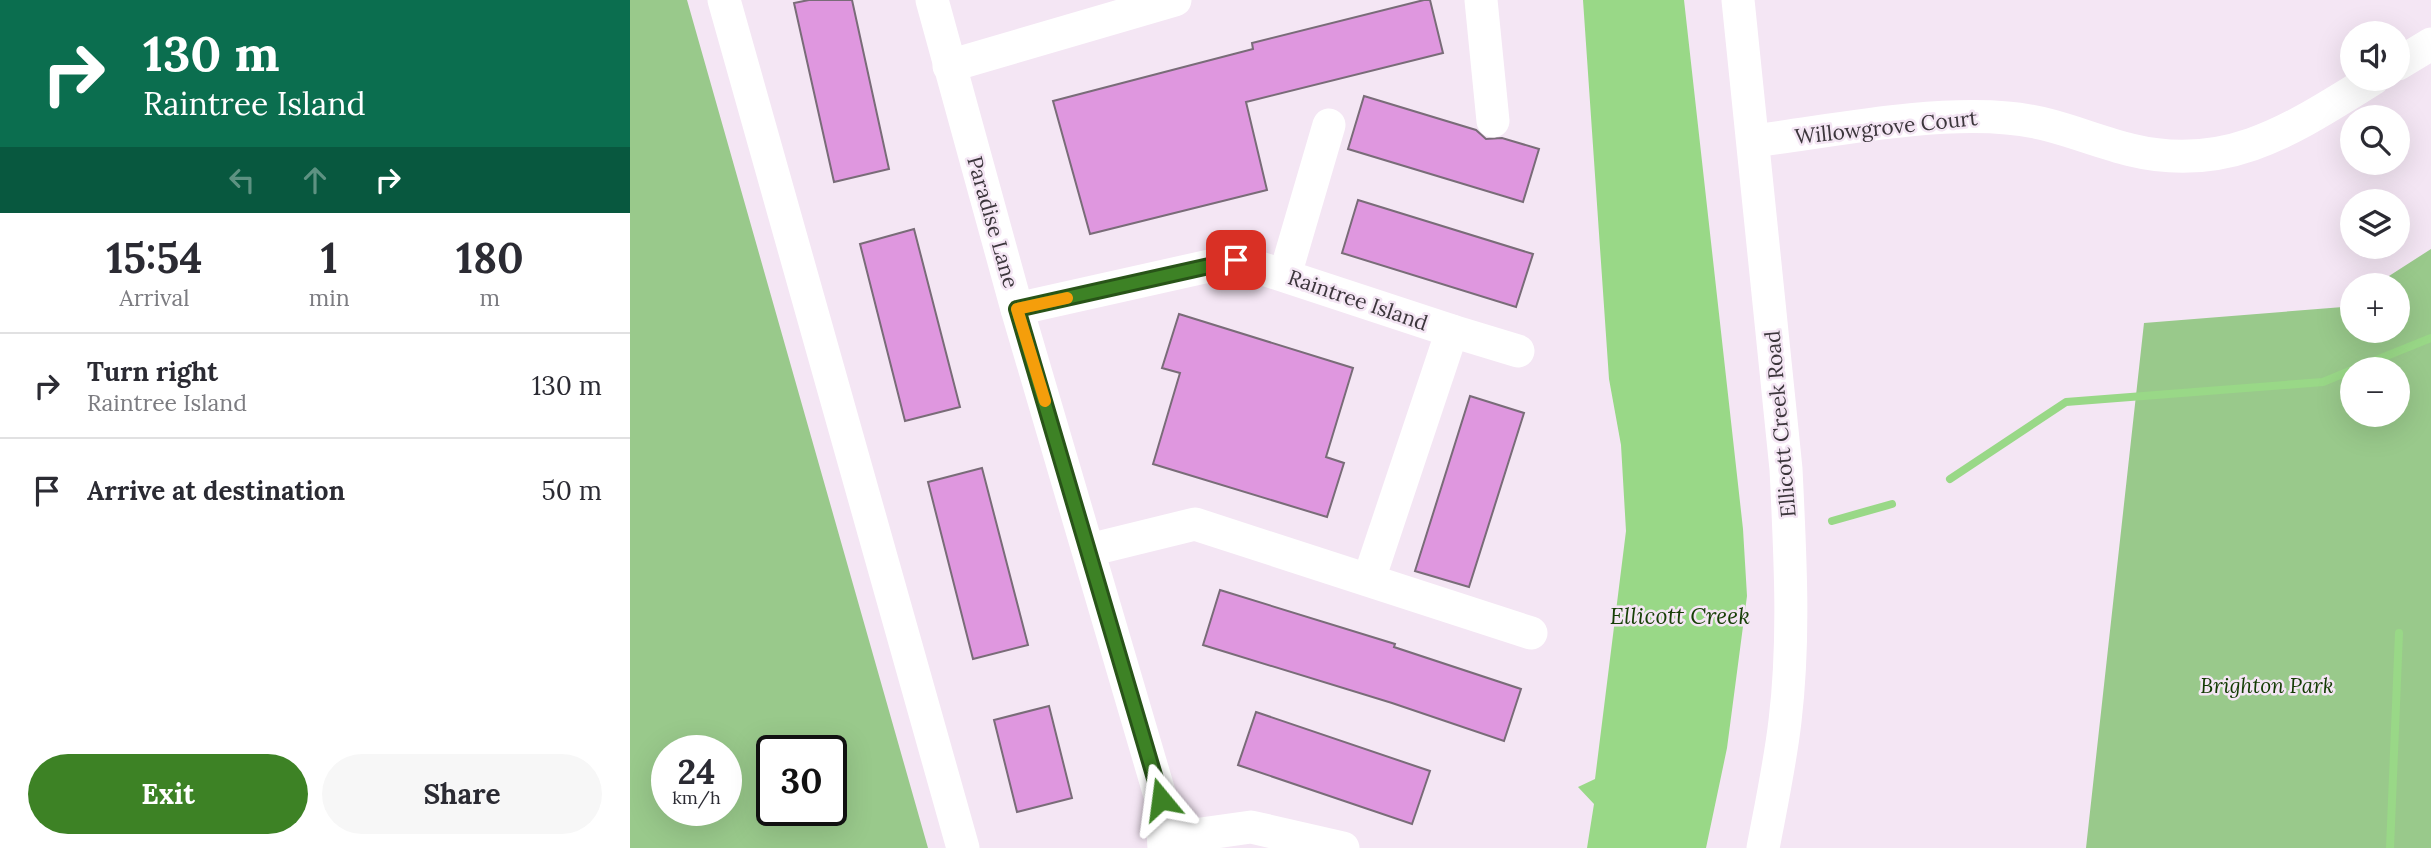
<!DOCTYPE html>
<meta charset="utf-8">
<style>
:root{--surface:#fff;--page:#f7f7f7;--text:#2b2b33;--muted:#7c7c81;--line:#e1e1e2;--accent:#3d8225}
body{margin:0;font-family:Lora,serif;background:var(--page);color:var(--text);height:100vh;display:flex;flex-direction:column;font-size:26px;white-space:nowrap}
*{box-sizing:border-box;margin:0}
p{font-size:23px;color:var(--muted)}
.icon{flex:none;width:38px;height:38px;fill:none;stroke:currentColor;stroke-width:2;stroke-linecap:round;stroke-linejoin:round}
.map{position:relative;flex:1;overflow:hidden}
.drawer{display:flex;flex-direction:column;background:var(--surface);width:630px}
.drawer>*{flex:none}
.hud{background:#0b6e4f;color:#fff;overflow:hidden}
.buttons{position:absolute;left:1710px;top:21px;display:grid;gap:14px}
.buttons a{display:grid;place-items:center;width:70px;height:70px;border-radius:50%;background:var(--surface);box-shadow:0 7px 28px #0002;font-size:35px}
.speed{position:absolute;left:21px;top:735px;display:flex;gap:14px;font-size:35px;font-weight:700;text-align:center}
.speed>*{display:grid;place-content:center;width:91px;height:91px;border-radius:50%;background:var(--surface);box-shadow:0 7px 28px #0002;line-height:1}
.speed small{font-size:18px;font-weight:400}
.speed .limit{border:4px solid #111;border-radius:10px;background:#fff;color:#111}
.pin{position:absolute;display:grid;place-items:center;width:60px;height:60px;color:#fff;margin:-30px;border-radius:14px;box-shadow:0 4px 10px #0006}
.me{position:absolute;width:77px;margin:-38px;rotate:344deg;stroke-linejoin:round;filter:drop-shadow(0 0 5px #0008)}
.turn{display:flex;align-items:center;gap:24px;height:147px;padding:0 28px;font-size:32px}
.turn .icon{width:91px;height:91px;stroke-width:2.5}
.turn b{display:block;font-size:49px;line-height:60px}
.lanes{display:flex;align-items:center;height:66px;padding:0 28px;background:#0003;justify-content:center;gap:35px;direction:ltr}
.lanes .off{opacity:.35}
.eta{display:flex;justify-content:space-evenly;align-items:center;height:119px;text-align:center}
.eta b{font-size:42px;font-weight:700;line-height:49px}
.button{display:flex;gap:14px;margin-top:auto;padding:14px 28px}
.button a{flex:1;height:80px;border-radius:42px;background:var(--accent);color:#fff;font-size:28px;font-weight:700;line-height:80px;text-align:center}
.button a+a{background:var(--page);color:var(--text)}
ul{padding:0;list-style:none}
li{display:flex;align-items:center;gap:21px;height:105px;padding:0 28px;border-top:2px solid var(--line)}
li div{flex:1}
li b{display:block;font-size:26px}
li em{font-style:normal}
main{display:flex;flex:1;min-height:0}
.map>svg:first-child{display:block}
.green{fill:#99c98b;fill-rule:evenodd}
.water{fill:#99d887}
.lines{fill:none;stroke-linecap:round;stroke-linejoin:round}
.stream{stroke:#99d887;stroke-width:8}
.building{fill:#df97df;stroke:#796c78;stroke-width:2}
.minor{stroke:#fff;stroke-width:33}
.route-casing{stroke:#285418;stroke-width:18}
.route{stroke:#3d8225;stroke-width:12}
.slow{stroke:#f59e0b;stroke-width:12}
.labels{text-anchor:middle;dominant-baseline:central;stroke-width:5;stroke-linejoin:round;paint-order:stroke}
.street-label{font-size:21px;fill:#3c363c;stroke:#f4e6f4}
.park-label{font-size:21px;font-style:italic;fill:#123b02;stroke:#f4e6f4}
.water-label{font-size:23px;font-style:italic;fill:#163f06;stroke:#f4e6f4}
</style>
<main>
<section class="drawer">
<div class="hud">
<div class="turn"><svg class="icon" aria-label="right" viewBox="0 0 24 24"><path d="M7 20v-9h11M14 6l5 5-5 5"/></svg><div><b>130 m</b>Raintree Island</div></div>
<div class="lanes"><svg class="icon off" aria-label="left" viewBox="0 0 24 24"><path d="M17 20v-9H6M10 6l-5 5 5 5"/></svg><svg class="icon off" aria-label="ahead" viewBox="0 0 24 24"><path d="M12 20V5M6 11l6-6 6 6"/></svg><svg class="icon" aria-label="right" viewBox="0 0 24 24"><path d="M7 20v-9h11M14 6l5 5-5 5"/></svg></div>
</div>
<div class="eta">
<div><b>15:54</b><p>Arrival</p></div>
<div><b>1</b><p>min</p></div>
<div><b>180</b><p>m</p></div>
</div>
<ul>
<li><svg class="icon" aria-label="right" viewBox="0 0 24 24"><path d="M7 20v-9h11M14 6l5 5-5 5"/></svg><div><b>Turn right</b><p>Raintree Island</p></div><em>130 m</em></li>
<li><svg class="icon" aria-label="arrive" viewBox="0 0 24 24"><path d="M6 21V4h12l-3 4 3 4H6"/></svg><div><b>Arrive at destination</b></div><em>50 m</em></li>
</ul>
<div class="button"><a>Exit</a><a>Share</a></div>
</section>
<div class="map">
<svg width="1801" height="848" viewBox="0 0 1801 848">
<rect width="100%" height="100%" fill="#f4e6f4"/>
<g class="green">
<path d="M0,0H57L298,848H0ZM37,751H96V810H37ZM142,751H201V810H142Z"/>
<path d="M1801,249V848H1456L1514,323L1713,307L1722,301V331H1768V285H1745ZM1722,369H1768V415H1722Z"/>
</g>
<path class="water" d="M953,0H1054L1113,529L1117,596L1097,748L1076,848H957L964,804L948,787L965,779L996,531L991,445L979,379Z"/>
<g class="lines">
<g class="stream">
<path d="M1724,369L1801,338"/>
<path d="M1320,479L1436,402L1693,382L1722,370"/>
<path d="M1202,521L1262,504"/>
<path d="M1760,848L1769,633"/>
</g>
</g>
<g class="building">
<path d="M179,0H222L259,169L204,182L164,3Z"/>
<path d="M794,0H800L813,53L616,102L637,190L460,234L423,101L623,49L622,43Z"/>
<path d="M734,96L846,130L856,139L872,138L909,149L893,202L718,149Z"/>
<path d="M728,200L903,254L886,307L712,253Z"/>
<path d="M284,229L330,407L275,421L230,244Z"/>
<path d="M549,314L723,368L696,457L714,463L697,517L523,464L550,373L532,368Z"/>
<path d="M840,396L894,413L839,587L785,571Z"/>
<path d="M352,468L398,645L343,659L298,482Z"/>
<path d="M590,590L765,644L764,647L891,689L874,741L762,703L573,645Z"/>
<path d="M419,706L442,798L387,812L364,720Z"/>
<path d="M626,712L800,771L782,824L608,765Z"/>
</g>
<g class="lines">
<g class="minor">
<path d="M94,0L333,848"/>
<path d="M302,0L387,309L531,799L534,848"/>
<path d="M851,0L863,121"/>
<path d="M1108,0L1156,469C1160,553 1165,638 1155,721C1150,764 1141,806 1133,848"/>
<path d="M1768,64L1801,44"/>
<path d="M319,66L545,0"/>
<path d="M1123,141C1202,131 1299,111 1377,118C1421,121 1460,140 1501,150C1599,174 1665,127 1743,79"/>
<path d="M655,275L699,125"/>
<path d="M387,309L606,260L822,331L739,579"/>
<path d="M822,331L888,351"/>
<path d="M459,550L565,524L901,633"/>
<path d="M535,839L621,827L713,848"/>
</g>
</g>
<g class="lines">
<g class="route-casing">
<path id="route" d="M531,799L387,309L606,260"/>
</g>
<use href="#route" class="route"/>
<path class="slow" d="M415,401L387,309L437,298"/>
</g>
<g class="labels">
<g class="street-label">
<text transform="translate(1256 127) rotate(-6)">Willowgrove Court</text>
<text transform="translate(363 222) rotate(74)">Paradise Lane</text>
<text transform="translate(728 300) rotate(19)">Raintree Island</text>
<text transform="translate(1150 424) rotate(-95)">Ellicott Creek Road</text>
</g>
<g class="park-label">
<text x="1637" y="685">Brighton Park</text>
</g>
<g class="water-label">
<text x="1050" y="615">Ellicott Creek</text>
</g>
</g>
</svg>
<div class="buttons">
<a><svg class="icon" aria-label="sound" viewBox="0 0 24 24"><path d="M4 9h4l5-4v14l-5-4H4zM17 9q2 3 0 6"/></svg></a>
<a><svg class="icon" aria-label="search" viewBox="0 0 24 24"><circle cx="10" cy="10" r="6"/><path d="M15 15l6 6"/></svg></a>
<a><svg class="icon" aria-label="layers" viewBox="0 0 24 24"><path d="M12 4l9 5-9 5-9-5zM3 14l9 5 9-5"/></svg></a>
<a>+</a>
<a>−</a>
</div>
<div class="speed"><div>24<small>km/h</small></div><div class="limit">30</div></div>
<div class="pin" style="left:606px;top:260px;background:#d93025"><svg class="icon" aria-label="arrive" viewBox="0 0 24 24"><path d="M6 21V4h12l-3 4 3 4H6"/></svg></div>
<svg class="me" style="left:531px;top:799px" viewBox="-20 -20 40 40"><path d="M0-17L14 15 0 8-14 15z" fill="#3d8225" stroke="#fff" stroke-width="4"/></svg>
</div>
</main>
